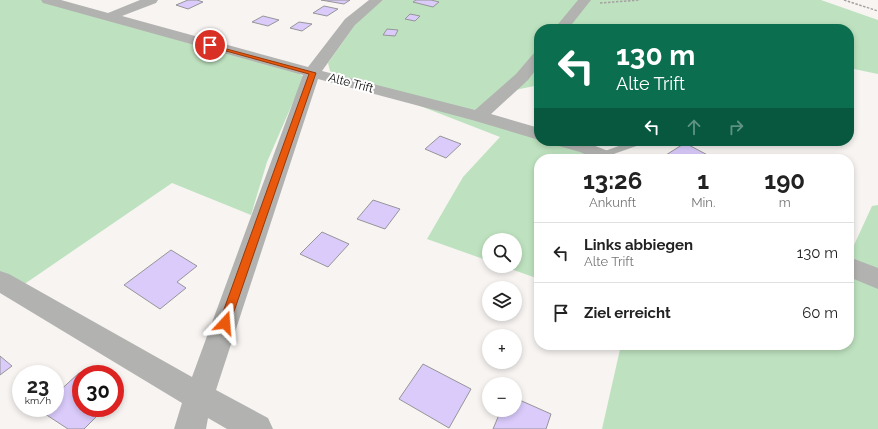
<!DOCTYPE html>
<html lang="de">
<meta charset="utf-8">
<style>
:root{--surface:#fff;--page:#f2f2f2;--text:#222;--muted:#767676;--line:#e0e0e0}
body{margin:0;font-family:Raleway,sans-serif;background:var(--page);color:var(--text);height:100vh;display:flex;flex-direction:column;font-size:15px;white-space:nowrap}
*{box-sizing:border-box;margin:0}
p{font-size:13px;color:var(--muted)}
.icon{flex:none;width:22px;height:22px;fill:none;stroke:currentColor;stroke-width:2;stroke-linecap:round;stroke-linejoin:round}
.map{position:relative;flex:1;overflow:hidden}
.panel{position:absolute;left:534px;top:154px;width:320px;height:196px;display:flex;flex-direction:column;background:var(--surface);border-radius:16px;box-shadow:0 2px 6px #0003}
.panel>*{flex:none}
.banner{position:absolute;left:534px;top:24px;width:320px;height:122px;border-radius:16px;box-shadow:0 2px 6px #0003;background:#0b6e4f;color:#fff;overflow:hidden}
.fabs{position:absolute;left:482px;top:233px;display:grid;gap:8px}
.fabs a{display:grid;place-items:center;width:40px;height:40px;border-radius:50%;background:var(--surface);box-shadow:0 2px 6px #0003;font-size:20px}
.speed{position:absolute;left:12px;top:365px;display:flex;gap:8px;font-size:20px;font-weight:700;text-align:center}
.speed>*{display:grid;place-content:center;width:52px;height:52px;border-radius:50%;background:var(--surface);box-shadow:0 2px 6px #0003;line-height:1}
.speed small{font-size:10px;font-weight:400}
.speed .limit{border:6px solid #d22;background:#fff;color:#111}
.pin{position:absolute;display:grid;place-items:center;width:34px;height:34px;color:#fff;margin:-17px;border:2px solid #fff;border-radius:50%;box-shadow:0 1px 4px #0007}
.me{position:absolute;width:44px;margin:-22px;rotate:19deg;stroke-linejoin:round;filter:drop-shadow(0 0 3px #0008)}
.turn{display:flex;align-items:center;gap:14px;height:84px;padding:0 16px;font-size:18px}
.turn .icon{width:52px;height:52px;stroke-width:2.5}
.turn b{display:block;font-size:28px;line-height:34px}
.lanes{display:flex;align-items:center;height:38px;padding:0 16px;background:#0003;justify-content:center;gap:20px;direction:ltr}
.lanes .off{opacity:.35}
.eta{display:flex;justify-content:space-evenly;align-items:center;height:68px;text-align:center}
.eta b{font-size:24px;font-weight:700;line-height:28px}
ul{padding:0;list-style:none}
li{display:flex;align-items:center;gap:12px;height:60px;padding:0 16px;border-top:1px solid var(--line)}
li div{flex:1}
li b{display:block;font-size:15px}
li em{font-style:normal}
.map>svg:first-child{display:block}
.green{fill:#bee2bf}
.building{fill:#dacbfb;stroke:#969598}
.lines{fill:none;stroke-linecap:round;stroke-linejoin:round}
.path{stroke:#a4a1a0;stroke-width:1.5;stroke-dasharray:2.5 1.5;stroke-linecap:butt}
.service{fill:#b2b2b0;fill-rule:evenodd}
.minor{fill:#b2b2b0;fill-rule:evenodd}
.route{fill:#ea580c;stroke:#983908}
.labels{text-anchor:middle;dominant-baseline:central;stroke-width:4;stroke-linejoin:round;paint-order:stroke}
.far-street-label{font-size:12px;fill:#0c0b0a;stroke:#fff}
</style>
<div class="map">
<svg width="878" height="429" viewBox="0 0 878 429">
<rect width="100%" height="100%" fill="#f7f4f2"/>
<g class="green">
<path d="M0,0H45L297,72L304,77L267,162L251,215L172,183L23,285L0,273Z"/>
<path d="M383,0H821L878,20V74L849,68V29H539V85L506,92L485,115L539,131V141H577L589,144L622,159H539V279L502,266H515V240H489V261L427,239L463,177L500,137L330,71L328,63L357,22Z"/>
<path d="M878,205V429H602L621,345H849V256L872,206Z"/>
</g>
<g class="building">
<path d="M188,0H197L203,2L188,9L176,5Z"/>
<path d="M321,0H350L344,4Z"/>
<path d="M416,0H431L439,2L433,7L413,2Z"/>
<path d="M324,6L338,9L327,16L313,13Z"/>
<path d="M410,14L420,16L415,21L405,19Z"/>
<path d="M263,16L279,20L268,26L252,22Z"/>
<path d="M299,22L312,24L302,31L290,28Z"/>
<path d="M387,29L398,30L395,36L383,35Z"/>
<path d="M440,136L461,144L446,158L425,149Z"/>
<path d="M685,143L715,159H672L666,155Z"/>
<path d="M373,200L400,209L385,229L357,219Z"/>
<path d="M322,232L349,244L328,267L300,254Z"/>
<path d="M171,250L197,266L177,282L186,288L160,309L124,285Z"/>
<path d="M0,356L12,366L0,375Z"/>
<path d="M423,364L471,389L449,428L399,399Z"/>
<path d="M79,373L81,374V408H105L84,429H68L39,410L41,408H55V395Z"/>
<path d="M515,398L551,414L546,429H493L501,410H515Z"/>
</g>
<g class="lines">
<g class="path">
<path d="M844,0L878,11"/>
<path d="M600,3L640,0"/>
</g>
<path class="service" d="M633,141H647L645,143L605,157H599L597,155L599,153Z"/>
<g class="minor">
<path d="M41,0H61L108,13L140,0H158L156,3L122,16L308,67L345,19L369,0H383L355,25L322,71L475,110L516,74L534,53L539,51V66L528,80L491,114L539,128V140L472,120L318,79L216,390L268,418L273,429H227L208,418L206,429H174L182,403L0,293V271L9,274L192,377L303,75L43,3Z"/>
<path d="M578,0H591L568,29H554Z"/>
<path d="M553,141H583L618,155L621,159H595L580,152L555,145Z"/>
<path d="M849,257L878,268V289L849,277Z"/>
</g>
</g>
<path class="route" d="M208,44L316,73L230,323L229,326L225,328L221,326L219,323L309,74L208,46Z"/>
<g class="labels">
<g class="far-street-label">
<text transform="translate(351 83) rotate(15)">Alte Trift</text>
</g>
</g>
</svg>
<div class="fabs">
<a><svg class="icon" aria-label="search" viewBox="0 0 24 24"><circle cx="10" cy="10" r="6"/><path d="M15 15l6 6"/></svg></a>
<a><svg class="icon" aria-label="layers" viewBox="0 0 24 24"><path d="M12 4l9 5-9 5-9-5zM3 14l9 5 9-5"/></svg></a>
<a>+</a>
<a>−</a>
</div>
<div class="speed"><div>23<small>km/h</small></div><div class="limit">30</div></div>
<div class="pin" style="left:210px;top:45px;background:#d93025"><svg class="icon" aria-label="arrive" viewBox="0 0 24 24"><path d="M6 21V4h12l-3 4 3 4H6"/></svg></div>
<svg class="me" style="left:225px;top:323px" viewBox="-20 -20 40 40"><path d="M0-17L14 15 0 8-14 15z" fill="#ea580c" stroke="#fff" stroke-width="4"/></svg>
<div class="banner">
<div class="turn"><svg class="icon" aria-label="left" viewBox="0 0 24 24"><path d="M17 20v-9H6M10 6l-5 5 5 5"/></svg><div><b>130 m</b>Alte Trift</div></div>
<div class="lanes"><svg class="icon" aria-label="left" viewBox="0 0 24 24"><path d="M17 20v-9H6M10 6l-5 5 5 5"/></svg><svg class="icon off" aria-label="ahead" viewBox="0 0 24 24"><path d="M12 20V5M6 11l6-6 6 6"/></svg><svg class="icon off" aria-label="right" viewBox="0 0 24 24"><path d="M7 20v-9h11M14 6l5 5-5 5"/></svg></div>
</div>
<section class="panel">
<div class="eta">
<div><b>13:26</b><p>Ankunft</p></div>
<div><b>1</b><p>Min.</p></div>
<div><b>190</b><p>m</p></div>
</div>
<ul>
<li><svg class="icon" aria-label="left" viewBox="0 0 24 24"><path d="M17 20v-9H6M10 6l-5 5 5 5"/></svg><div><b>Links abbiegen</b><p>Alte Trift</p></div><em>130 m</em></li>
<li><svg class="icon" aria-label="arrive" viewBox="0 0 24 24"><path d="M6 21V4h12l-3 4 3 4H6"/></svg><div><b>Ziel erreicht</b></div><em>60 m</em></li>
</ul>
</section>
</div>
